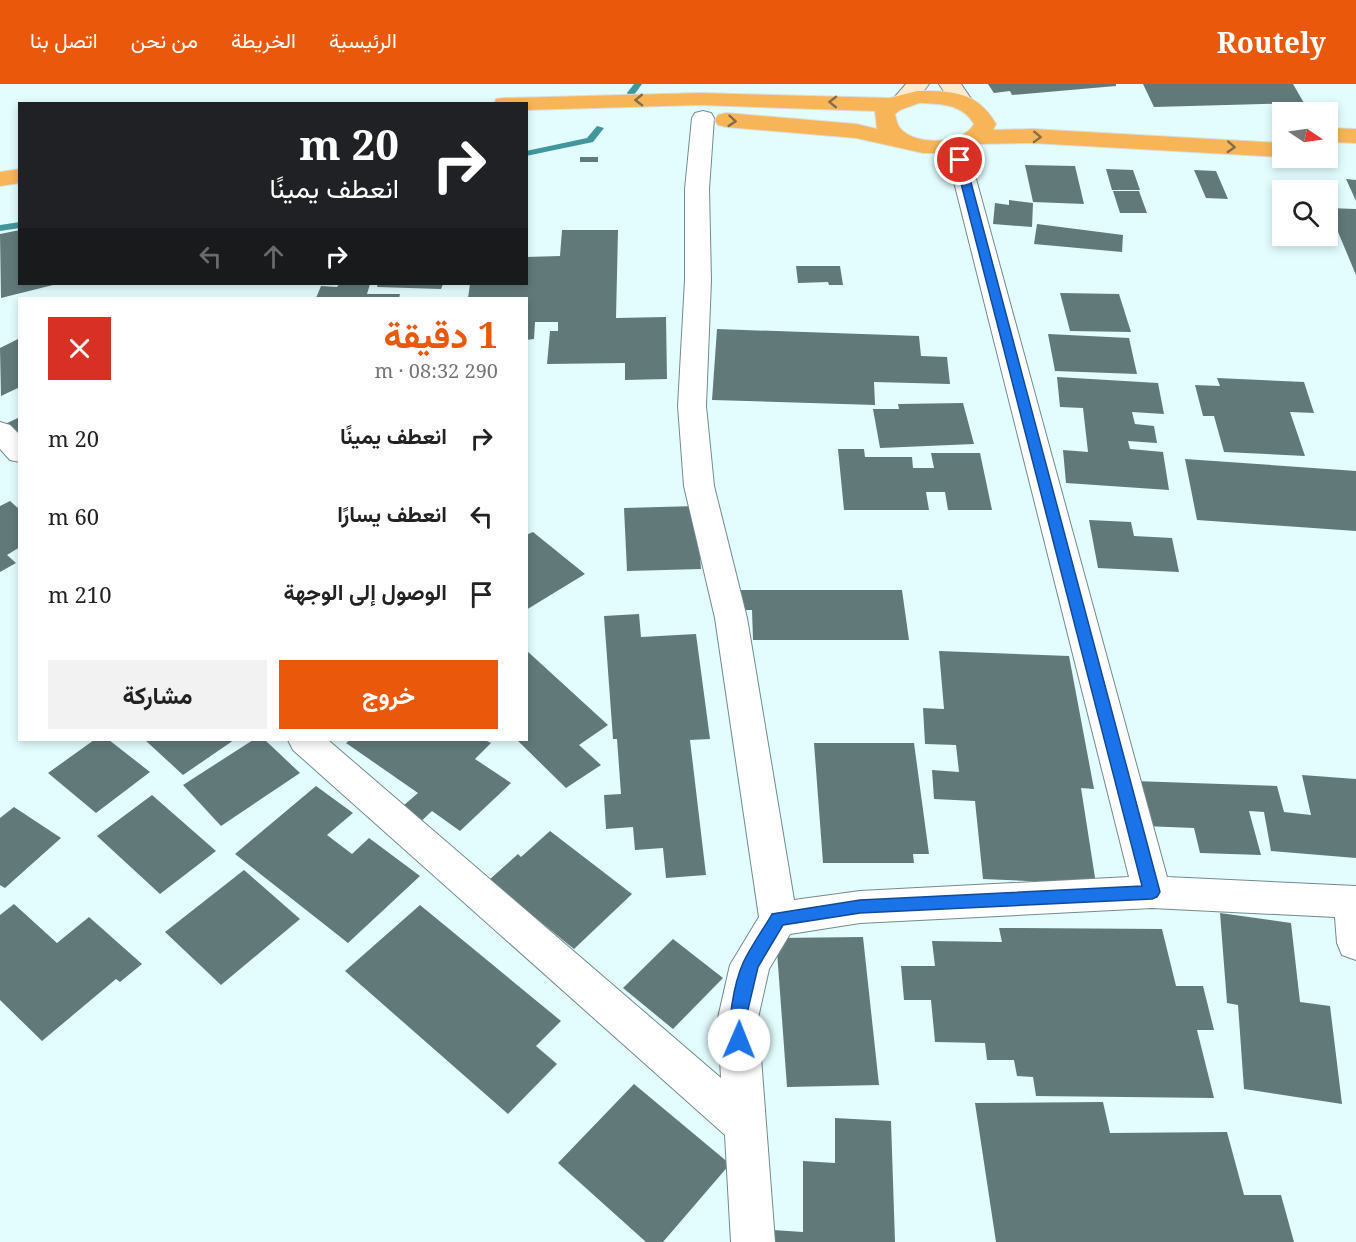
<!DOCTYPE html>
<html lang="ar">
<meta charset="utf-8">
<style>
:root{--surface:#fff;--page:#f2f2f2;--text:#222;--muted:#767676;--accent:#ea580c}
body{margin:0;font-family:"Noto Serif",Vazirmatn,serif;background:var(--page);color:var(--text);direction:rtl;height:100vh;display:flex;flex-direction:column;font-size:22px;white-space:nowrap}
*{box-sizing:border-box;margin:0}
p{font-size:20px;color:var(--muted)}
.icon{flex:none;width:33px;height:33px;fill:none;stroke:currentColor;stroke-width:2;stroke-linecap:round;stroke-linejoin:round}
.map{position:relative;flex:1;overflow:hidden;direction:ltr}
.sheet{position:absolute;left:18px;top:213px;width:510px;height:444px;display:flex;flex-direction:column;background:var(--surface);border-radius:0px;box-shadow:0 3px 9px #0003;direction:rtl}
.sheet>*{flex:none}
.hud{position:absolute;left:18px;top:18px;width:510px;height:183px;border-radius:0px;box-shadow:0 3px 9px #0003;direction:rtl;background:#202124;color:#fff;overflow:hidden}
.needle{width:39px;rotate:103deg}
.fabs{position:absolute;left:1272px;top:18px;display:grid;gap:12px}
.fabs a{display:grid;place-items:center;width:66px;height:66px;border-radius:0px;background:var(--surface);box-shadow:0 3px 9px #0003;font-size:30px}
.pin{position:absolute;display:grid;place-items:center;width:51px;height:51px;color:#fff;margin:-26px;border:3px solid #fff;border-radius:50%;box-shadow:0 2px 6px #0007}
.me{position:absolute;width:66px;margin:-33px;rotate:1deg;stroke-linejoin:round;filter:drop-shadow(0 0 4px #0008)}
.turn{display:flex;align-items:center;gap:21px;height:126px;padding:0 30px;font-size:27px}
.turn .icon{width:78px;height:78px;stroke-width:2.5}
.turn b{display:block;font-size:42px;line-height:51px}
.lanes{display:flex;align-items:center;height:57px;padding:0 30px;background:#0003;justify-content:center;gap:30px;direction:ltr}
.lanes .off{opacity:.35}
.round{display:grid;place-items:center;flex:none;width:63px;height:63px;border-radius:0px;background:var(--page)}
.head{display:flex;align-items:center;justify-content:space-between;height:102px;padding:0 30px}
h1{font-size:36px;font-weight:700;line-height:45px;color:var(--accent)}
.primary-button{display:flex;gap:12px;margin-top:auto;padding:12px 30px}
.primary-button a{flex:1;height:69px;border-radius:0px;background:var(--accent);color:#fff;font-size:24px;font-weight:700;line-height:69px;text-align:center}
.primary-button a+a{background:var(--page);color:var(--text)}
ul{padding:0;list-style:none}
li{display:flex;align-items:center;gap:18px;height:78px;padding:0 30px}
li div{flex:1}
li b{display:block;font-size:22px}
li em{font-style:normal}
header{display:flex;align-items:center;gap:36px;box-sizing:border-box;height:84px;padding:0 30px;background:var(--accent);color:#fff}
header strong{font-size:28px}
nav{display:flex;gap:33px;margin-inline-start:auto;font-size:21px}
.map>svg:first-child{display:block}
.lines{fill:none;stroke-linecap:round;stroke-linejoin:round}
.stream{fill:#42979c;fill-rule:evenodd}
.building{fill:#62797a}
.street-casing{stroke:#738a8c;stroke-width:2}
.secondary-casing{stroke:#738a8c;stroke-width:2}
.highway-casing{stroke:#dbdcdd;stroke-width:2}
.street{fill:#fff;fill-rule:evenodd}
.secondary{fill:#fde9cd;fill-rule:evenodd}
.highway{fill:#f8b557;fill-rule:evenodd}
.oneway{stroke:#836e49}
.route{fill:#1a73e8;stroke:#114b97;stroke-width:1.5}
</style>
<header>
<strong>Routely</strong>
<nav><a>الرئيسية</a><a>الخريطة</a><a>من نحن</a><a>اتصل بنا</a></nav>
</header>
<div class="map">
<svg width="1356" height="1158" viewBox="0 0 1356 1158">
<rect width="100%" height="100%" fill="#e3fdfe"/>
<g class="lines">
<g class="stream">
<path d="M634,0H642L634,11H628L627,9Z"/>
<path d="M597,42L604,44L593,58L526,72V67L587,54Z"/>
<path d="M20,138V144L0,147V141Z"/>
</g>
</g>
<g class="building">
<path d="M988,0H1116V2L1012,11L1010,7L994,9Z"/>
<path d="M1143,0H1293L1304,19L1154,23Z"/>
<rect x="580" y="73" width="18" height="5"/>
<path d="M1025,81L1075,82L1084,120L1033,118Z"/>
<path d="M1106,85L1133,86L1140,106H1112Z"/>
<path d="M1194,86L1216,87L1228,115L1206,114Z"/>
<path d="M1346,95L1356,96V117Z"/>
<path d="M1113,107H1139L1147,129H1120Z"/>
<path d="M1009,116L1033,119L1032,143L993,140L995,119L1009,121Z"/>
<path d="M1328,124L1356,125V191Z"/>
<path d="M1037,140L1123,151L1122,168L1034,160Z"/>
<path d="M20,146V200H57L1,214L0,150Z"/>
<path d="M562,146H618L616,234L666,233L667,295L625,296V279L547,280L550,247H558V238H535L534,255L526,256V214H468L470,200H526V173L560,172Z"/>
<path d="M796,182H840L843,201H829L828,198L798,199Z"/>
<path d="M339,200H370L367,210H400L399,214H316L321,202L337,203Z"/>
<path d="M378,200H443L441,205L377,203Z"/>
<path d="M1060,209L1119,210L1131,248L1070,247Z"/>
<path d="M717,245L919,252L921,272L947,273L950,300L874,298L875,321L712,316Z"/>
<path d="M1048,250L1129,254L1137,290L1055,287Z"/>
<path d="M20,254V303L1,312L0,264Z"/>
<path d="M1057,293L1158,299L1164,330L1132,328L1135,340L1154,342L1157,359L1128,357L1130,365L1163,368L1169,406L1066,399L1063,366L1088,368L1083,324L1060,323Z"/>
<path d="M1217,294L1304,298L1314,329L1290,328L1305,372L1224,368L1214,332H1203L1195,301L1220,302Z"/>
<path d="M963,319L974,360L880,364L873,325H899L898,320Z"/>
<path d="M20,333V352L5,340Z"/>
<path d="M838,365H864L865,373H912L913,384H934L931,369H980L992,426H948L945,408H926L929,426H844Z"/>
<path d="M1185,375L1356,387V447L1197,436Z"/>
<path d="M10,417L20,426V463L7,471L16,479L0,488V422Z"/>
<path d="M696,422L701,485L627,487L624,424Z"/>
<path d="M1089,436L1131,438L1134,452L1172,454L1179,488L1098,484Z"/>
<path d="M533,448L585,490L526,526V451Z"/>
<path d="M739,506H902L909,556H753L752,526H740Z"/>
<path d="M639,530L641,553L696,550L710,655L690,656L706,791L666,794L663,764L635,766L633,743L606,745L604,711L621,710L617,655H613L604,532Z"/>
<path d="M526,566L608,641L579,661L601,681L566,704L517,656H526Z"/>
<path d="M939,567L1069,572L1094,705L1081,704L1096,800L983,795L975,717L934,715L932,686L959,688L956,661L925,660L923,624L944,625Z"/>
<path d="M94,656H109L150,688L96,729L48,689Z"/>
<path d="M145,656H234L183,691Z"/>
<path d="M253,656H265L300,689L221,742L183,701Z"/>
<path d="M350,656H485L491,659L475,675L511,699L460,747L432,727L416,742L396,728L418,709L346,659Z"/>
<path d="M814,659H914L929,770H913L914,779H823Z"/>
<path d="M1302,691L1356,695V774L1271,767L1264,728L1249,727L1261,771L1200,769L1194,744L1144,742L1134,697L1277,702L1284,728L1311,731Z"/>
<path d="M316,702L353,729L327,751L352,770L369,754L420,792L348,859L235,770Z"/>
<path d="M152,711L216,767L160,810L97,752Z"/>
<path d="M14,723L61,754L5,804L0,801V734Z"/>
<path d="M550,747L632,810L574,865L489,796L518,770L521,773Z"/>
<path d="M244,786L300,835L221,901L165,848Z"/>
<path d="M14,820L57,859L89,833L142,880L120,898L116,895L42,957L0,916V831Z"/>
<path d="M420,821L561,937L536,962L557,980L508,1030L345,887Z"/>
<path d="M1220,829L1291,839L1300,918L1330,922L1342,1020L1244,1005L1238,921L1227,919Z"/>
<path d="M999,844L1162,845L1176,902H1203L1214,946H1197L1214,1014L1036,1012L1033,993L1017,992L1014,976H987L985,959L935,958L931,916H904L901,882H935L932,857L1002,858Z"/>
<path d="M863,853L879,1001L787,1003L776,854Z"/>
<path d="M673,855L723,894L673,945L623,904Z"/>
<path d="M634,1000L730,1080L663,1158H646L558,1079Z"/>
<path d="M1103,1018L1110,1049L1227,1048L1244,1111H1281L1294,1158H996L975,1019Z"/>
<path d="M835,1034L891,1037L895,1158H773V1146L803,1148V1077L835,1079Z"/>
</g>
<g class="lines">
<g class="street-casing">
<g id="street">
<path d="M703,27L711,29L714,34L709,105L711,196L706,322L714,402L747,534L794,816L860,807L1129,793L945,62L948,57L956,55L964,57L967,62L1167,793L1356,802V876L1342,871L1337,859L1335,833L1152,824L860,839L790,850L769,885L758,934L775,1158H731L725,1051L293,666L288,656H328L721,994L718,934L730,881L759,833L715,534L684,402L678,322L685,196V105L692,34L695,29Z"/>
<path d="M0,338L10,341L20,351V378L10,376L0,365Z"/>
</g>
</g>
<g class="secondary-casing">
<g id="secondary">
<path d="M906,0H929C920,12 911,24 895,21L892,16Z"/>
<path d="M939,0H961L974,19L971,24L963,25L955,24Z"/>
</g>
</g>
<g class="highway-casing">
<g id="highway">
<path d="M917,7C952,7 977,7 996,40L993,46L1032,45L1282,59V73L1032,59L979,60L944,69H923L856,54L726,43L718,41L715,36L718,31L726,29L856,40L877,45L875,27L700,21L526,26V20H494L496,15L504,14L700,9L890,14ZM919,19C940,20 962,19 974,40C963,61 914,62 900,44C897,41 896,34 895,30L900,26Z"/>
<path d="M1328,44L1356,45V59L1328,58Z"/>
<path d="M20,85V99L0,102V88Z"/>
</g>
</g>
<use href="#street" class="street"/>
<use href="#secondary" class="secondary"/>
<use href="#highway" class="highway"/>
</g>
<defs><path id="oneway-chevron" d="M-2-3.5L2.5 0L-2 3.5" fill="none" stroke-width="1.6" stroke-linecap="round" stroke-linejoin="round" transform="scale(1.5)"/></defs>
<g class="oneway">
<use href="#oneway-chevron" transform="translate(639 16) rotate(179)"/>
<use href="#oneway-chevron" transform="translate(833 18) rotate(-179)"/>
<use href="#oneway-chevron" transform="translate(732 37) rotate(5)"/>
<use href="#oneway-chevron" transform="translate(1037 53) rotate(2)"/>
<use href="#oneway-chevron" transform="translate(1231 63) rotate(3)"/>
</g>
<path class="route" d="M960,73L965,76L1160,808L1157,813L1152,815L860,829L783,841L758,883L746,934L748,956L745,961L739,964L733,961C725,943 735,897 743,879C751,862 763,846 772,830L860,816L1142,802L955,76Z"/>
</svg>
<div class="fabs">
<a><svg class="needle" viewBox="-14 -14 28 28"><path d="M0-13l5 13h-10z" fill="#e53935"/><path d="M0 13l5-13h-10z" fill="#767676"/></svg></a>
<a><svg class="icon" aria-label="search" viewBox="0 0 24 24"><circle cx="10" cy="10" r="6"/><path d="M15 15l6 6"/></svg></a>
</div>
<div class="pin" style="left:960px;top:76px;background:#d93025"><svg class="icon" aria-label="arrive" viewBox="0 0 24 24"><path d="M6 21V4h12l-3 4 3 4H6"/></svg></div>
<svg class="me" style="left:739px;top:956px" viewBox="-20 -20 40 40"><circle r="19" fill="#fff"/><path d="M0-13L10 11 0 6-10 11z" fill="#1a73e8"/></svg>
<div class="hud">
<div class="turn"><svg class="icon" aria-label="right" viewBox="0 0 24 24"><path d="M7 20v-9h11M14 6l5 5-5 5"/></svg><div><b>20 m</b>انعطف يمينًا</div></div>
<div class="lanes"><svg class="icon off" aria-label="left" viewBox="0 0 24 24"><path d="M17 20v-9H6M10 6l-5 5 5 5"/></svg><svg class="icon off" aria-label="ahead" viewBox="0 0 24 24"><path d="M12 20V5M6 11l6-6 6 6"/></svg><svg class="icon" aria-label="right" viewBox="0 0 24 24"><path d="M7 20v-9h11M14 6l5 5-5 5"/></svg></div>
</div>
<section class="sheet">
<div class="head"><div><h1>1 دقيقة</h1><p>290 m · 08:32</p></div><a class="round" style="background:#d93025;color:#fff"><svg class="icon" aria-label="close" viewBox="0 0 24 24"><path d="M6 6l12 12M18 6L6 18"/></svg></a></div>
<ul>
<li><svg class="icon" aria-label="right" viewBox="0 0 24 24"><path d="M7 20v-9h11M14 6l5 5-5 5"/></svg><div><b>انعطف يمينًا</b></div><em>20 m</em></li>
<li><svg class="icon" aria-label="left" viewBox="0 0 24 24"><path d="M17 20v-9H6M10 6l-5 5 5 5"/></svg><div><b>انعطف يسارًا</b></div><em>60 m</em></li>
<li><svg class="icon" aria-label="arrive" viewBox="0 0 24 24"><path d="M6 21V4h12l-3 4 3 4H6"/></svg><div><b>الوصول إلى الوجهة</b></div><em>210 m</em></li>
</ul>
<div class="primary-button"><a>خروج</a><a>مشاركة</a></div>
</section>
</div>
